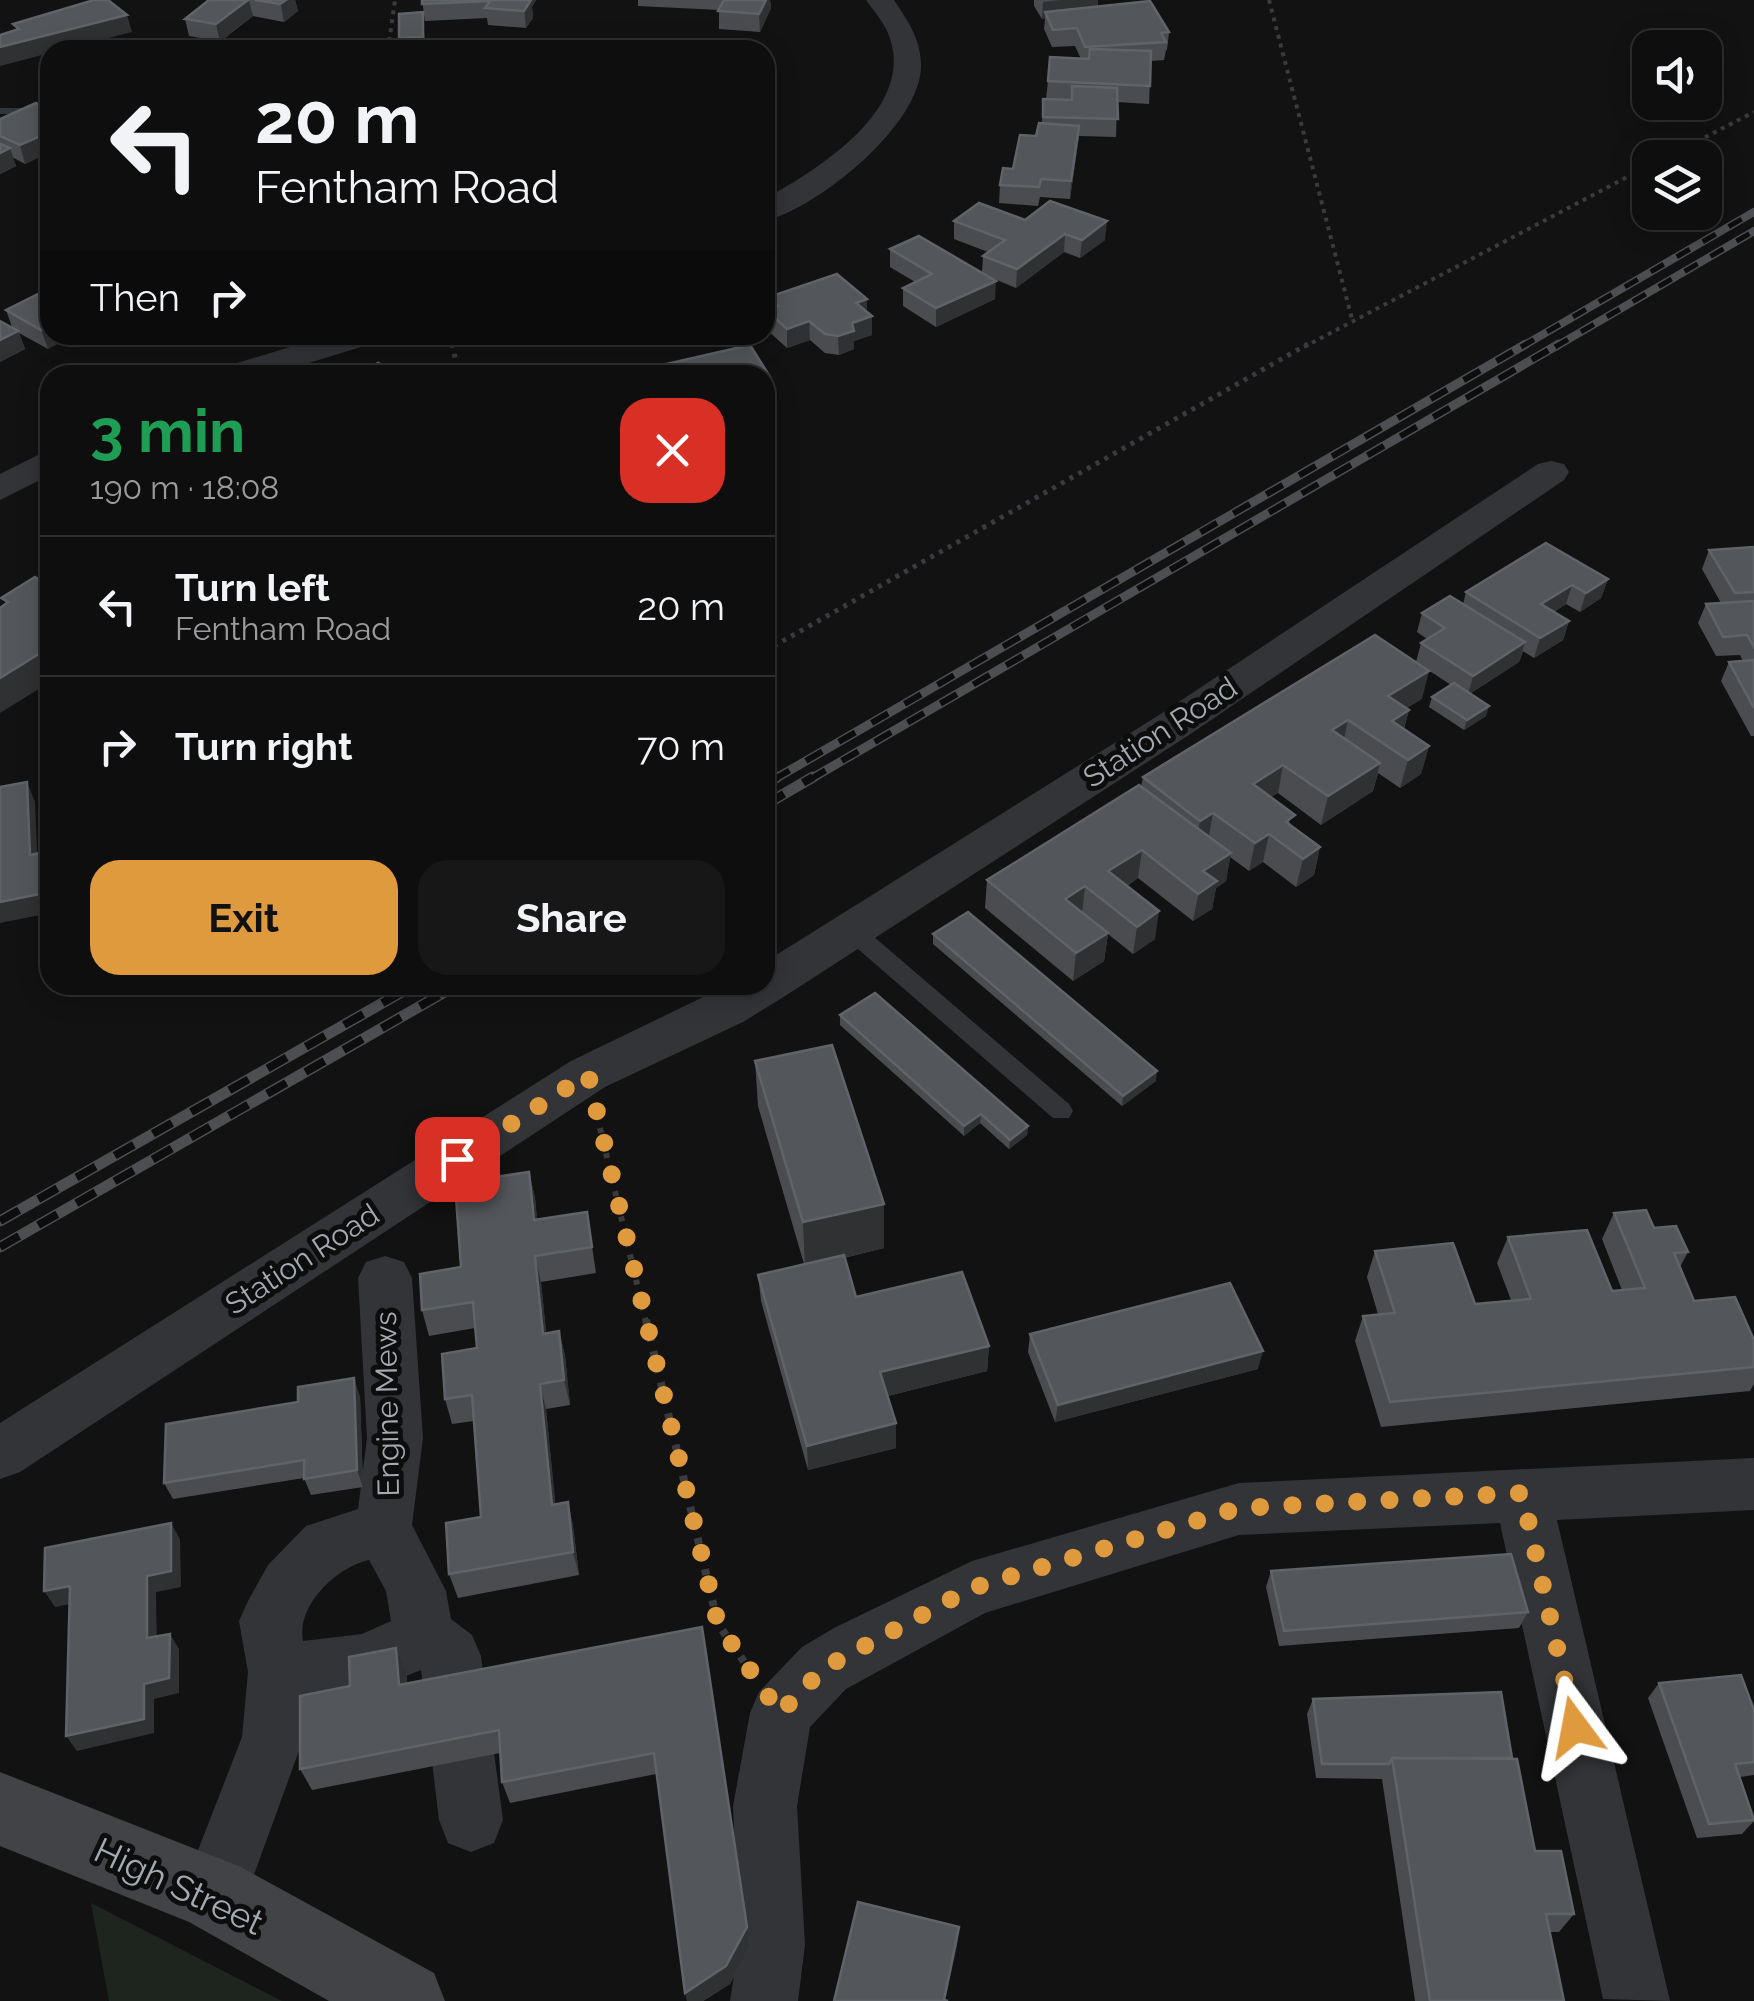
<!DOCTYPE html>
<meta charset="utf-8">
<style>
:root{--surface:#0e0e0e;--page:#171717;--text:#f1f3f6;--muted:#9b9c9e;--line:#2e2e2e;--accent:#df9a3d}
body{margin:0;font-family:Raleway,sans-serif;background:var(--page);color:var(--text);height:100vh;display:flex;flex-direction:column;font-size:38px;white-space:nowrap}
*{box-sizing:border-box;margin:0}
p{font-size:32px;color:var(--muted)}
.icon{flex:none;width:55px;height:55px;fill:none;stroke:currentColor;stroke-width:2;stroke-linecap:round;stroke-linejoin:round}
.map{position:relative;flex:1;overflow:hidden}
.side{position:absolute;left:40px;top:365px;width:735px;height:630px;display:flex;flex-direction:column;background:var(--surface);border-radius:30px;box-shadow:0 5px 25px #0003,0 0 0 2px var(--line)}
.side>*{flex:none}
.hud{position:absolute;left:40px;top:40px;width:735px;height:305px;border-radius:30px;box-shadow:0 5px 25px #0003,0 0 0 2px var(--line);background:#0e0e0e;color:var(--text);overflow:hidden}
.fabs{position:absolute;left:1632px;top:30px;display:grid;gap:20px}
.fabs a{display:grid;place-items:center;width:90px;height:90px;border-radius:20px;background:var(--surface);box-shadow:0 5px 25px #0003,0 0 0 2px var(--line);font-size:50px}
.pin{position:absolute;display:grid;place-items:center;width:85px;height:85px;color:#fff;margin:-42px;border-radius:20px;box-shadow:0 5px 15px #0006}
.me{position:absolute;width:110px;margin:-55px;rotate:347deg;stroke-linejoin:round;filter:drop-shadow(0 0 8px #0008)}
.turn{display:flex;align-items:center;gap:35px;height:210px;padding:0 50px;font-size:45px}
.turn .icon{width:130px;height:130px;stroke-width:2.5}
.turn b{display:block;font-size:70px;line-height:85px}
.then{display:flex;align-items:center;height:95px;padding:0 50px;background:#0003;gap:20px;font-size:38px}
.round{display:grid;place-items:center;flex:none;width:105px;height:105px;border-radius:30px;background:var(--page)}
.head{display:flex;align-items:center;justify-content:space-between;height:170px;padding:0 50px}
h1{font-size:60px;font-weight:700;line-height:75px;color:#1e9e55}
.button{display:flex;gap:20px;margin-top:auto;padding:20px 50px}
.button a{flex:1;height:115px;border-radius:30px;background:var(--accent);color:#111;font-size:40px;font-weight:700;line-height:115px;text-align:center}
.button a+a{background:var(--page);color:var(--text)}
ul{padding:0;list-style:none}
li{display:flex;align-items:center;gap:30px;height:140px;padding:0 50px;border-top:2px solid var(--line)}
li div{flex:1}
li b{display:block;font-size:38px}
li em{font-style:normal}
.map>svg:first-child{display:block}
.green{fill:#1e251f}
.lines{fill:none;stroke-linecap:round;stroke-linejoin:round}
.stream{fill:#2e373c;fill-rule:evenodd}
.path-far3{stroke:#393b3e;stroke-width:4;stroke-dasharray:4 5;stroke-linecap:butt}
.path-far2{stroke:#393b3e;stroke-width:5;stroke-dasharray:4 6;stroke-linecap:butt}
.path-far1{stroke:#393b3e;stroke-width:6;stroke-dasharray:5 8;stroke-linecap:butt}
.path{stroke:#393b3e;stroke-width:8;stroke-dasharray:6 10;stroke-linecap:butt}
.lane{fill:#333437;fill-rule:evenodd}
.street{fill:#333437;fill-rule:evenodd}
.secondary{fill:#414347;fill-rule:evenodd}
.rail-far2-casing{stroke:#4c4e52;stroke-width:8}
.rail-far1-casing{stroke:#4c4e52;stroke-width:9}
.rail-casing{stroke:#4c4e52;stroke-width:11}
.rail-far2{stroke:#0d0d0e;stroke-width:5;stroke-dasharray:15;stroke-linecap:butt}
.rail-far1{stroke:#0d0d0e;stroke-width:6;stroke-dasharray:19;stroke-linecap:butt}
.rail{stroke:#0d0d0e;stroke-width:8;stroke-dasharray:22;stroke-linecap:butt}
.wall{fill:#4a4c4f}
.shaded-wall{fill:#2f3133}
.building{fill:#53565a;stroke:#606368;stroke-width:2.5}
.route{stroke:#df9a3d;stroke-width:18;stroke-dasharray:0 32.4}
.labels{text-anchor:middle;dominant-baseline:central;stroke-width:10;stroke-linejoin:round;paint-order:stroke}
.street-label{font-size:30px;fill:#a4aab2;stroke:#0d0d0e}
.near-street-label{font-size:35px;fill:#a4aab2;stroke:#0d0d0e}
</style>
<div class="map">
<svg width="1754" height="2001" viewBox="0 0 1754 2001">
<rect width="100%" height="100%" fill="#121213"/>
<path class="green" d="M91,1903L282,2001H109Z"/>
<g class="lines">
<rect class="stream" x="0" y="108" width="50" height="6"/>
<g class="path-far3">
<path d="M1269,0L1352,319"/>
<path d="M388,50L395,0"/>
<path d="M1665,158L1754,112"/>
<path d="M450,335L453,347"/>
<path d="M1304,347L1650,165"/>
</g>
<g class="path-far2">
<path d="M452,344L459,375"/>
<path d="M765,651L1308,344"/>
</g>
<path class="path-far1" d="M600,1128L646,1322"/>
<path class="path" d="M646,1320L718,1624L745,1663"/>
<path class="lane" d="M851,922L859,924L1069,1104L1073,1111L1069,1118H1053L843,936L840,930Z"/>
<g class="street">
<path d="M866,0H894C907,20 920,37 921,63C924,123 818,208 765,221V199C818,169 919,108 888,33C883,21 873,10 866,0Z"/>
<path d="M329,335H382L377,342L270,375H216L221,368Z"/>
<path d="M50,449V475L0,500V474Z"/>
<path d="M1551,461L1564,464L1569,472L1564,480L1189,735L782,998L743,1022L605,1087L20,1472L0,1479V1423L571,1061L728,985H765V962L1159,715L1538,464Z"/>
<path d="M385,1256L404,1262L412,1278L423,1438L412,1525L446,1591L451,1619L472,1635L481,1656L503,1820L494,1843L471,1852L448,1843L439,1820L421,1670L362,1693L307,1700L304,1737L247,1894L237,1917L214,1927L191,1917L181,1894L242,1737L248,1672L239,1621L248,1601L268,1565L306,1526L358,1509L367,1438L358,1278L366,1262ZM369,1560L386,1591L391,1621L362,1634L303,1641C296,1605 337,1567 369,1560Z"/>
<path d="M1754,1458V1510L1557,1520L1670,2001L1603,1999L1500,1523L1239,1535L985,1613L846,1689L810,1727L797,1806L805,1945L798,2001H730L739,1945L733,1806L750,1713L759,1692L802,1647L834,1628L972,1561L1239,1483Z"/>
</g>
<path class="secondary" d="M0,1772L241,1867L434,1973L445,2001H329L189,1922L0,1846Z"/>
<g class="rail-far2-casing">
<g id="rail-far2">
<path d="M1521,347L1754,212"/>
<path d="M1555,347L1754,231"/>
</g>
</g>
<g class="rail-far1-casing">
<g id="rail-far1">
<path d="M773,780L1526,344"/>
<path d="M809,780L1559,344"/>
</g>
</g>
<g class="rail-casing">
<g id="rail">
<path d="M765,784L777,777"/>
<path d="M765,805L813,777"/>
<path d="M0,1221L414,985"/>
<path d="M0,1247L457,985"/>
</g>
</g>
<use href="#rail-far2" class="rail-far2"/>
<use href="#rail-far1" class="rail-far1"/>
<use href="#rail" class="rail"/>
</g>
<g class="wall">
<path d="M209,0H295L298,11L284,22L253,16L221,41L231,47L265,46L266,50H181L218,41L189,36L185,19Z"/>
<path d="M422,0H536L532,7L533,18L526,28L488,25L487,18L425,21Z"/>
<path d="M638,0H770L771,8L760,32L719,29V10L638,6Z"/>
<path d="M1034,0H1098V7L1169,32L1167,50H1166L1164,60L1151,61L1149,104L1117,102L1116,137L1079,136L1070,199L1040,197L1038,206L999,203L1000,185L1036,136L1042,123L1043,99H1046L1048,81L1081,59L1075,46L1052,47L1044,29L1045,19H1042L1034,6Z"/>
<path d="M423,12L425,46L401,47L399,38Z"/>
<path d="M50,110V152L25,164L12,157L16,166L0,174V119Z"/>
<path d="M1025,220L1105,240L1080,258L1064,252L1016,288L992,278L995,299L936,327L903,306V288L915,282L890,267V249L982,273L983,256L988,252L954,239V221Z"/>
<path d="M50,288L48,349L19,333L25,349L0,362V321L12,327L6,310Z"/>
<path d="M769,297L867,311L872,335L854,341V349L839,355L825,353L810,340L787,348L766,329V310L769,309Z"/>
<path d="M1754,547V736H1751L1721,681L1729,662L1743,661L1740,655L1716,656L1698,623L1706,604L1721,603L1702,569L1709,550Z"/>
<path d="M1608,579L1601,598L1580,612L1566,604L1554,612L1569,621L1563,640L1534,658L1523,651L1519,662L1471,693L1486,716L1464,730L1429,707L1432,697L1451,685L1416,662L1421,643L1427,639L1417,632L1422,613L1463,604L1466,592Z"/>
<path d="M1422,699L1406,708L1409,710L1404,729L1429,746L1421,774L1400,788L1378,773L1373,791L1321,825L1278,793L1271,797L1293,827L1320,847L1314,875L1296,887L1263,862L1249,871L1230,857L1226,881L1216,888L1212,909L1193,921L1138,878L1127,886L1155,939L1133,954L1108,934L1104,961L1073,981L985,908L987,880L1141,787L1143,777Z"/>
<path d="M933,934L1156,1081L1122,1106L933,944Z"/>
<path d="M840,1015L1028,1126L1027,1135L1009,1149L980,1123L964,1136L840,1025Z"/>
<path d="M755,1061L884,1248L844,1258L856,1297L989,1346L987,1371L888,1396L896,1448L808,1470L761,1301L758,1275L804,1264L758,1106Z"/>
<path d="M529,1172L535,1198L537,1220L587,1212L596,1273L541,1282L546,1333L559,1331L565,1356L570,1405L546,1409L555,1504L568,1502L573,1526L579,1575L458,1598L449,1574L481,1517L474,1421L452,1424L445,1399L477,1348L475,1328L429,1336L422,1310L461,1267Z"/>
<path d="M1614,1213L1654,1228L1688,1252L1680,1267L1694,1301L1754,1340V1384L1750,1391L1381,1427L1355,1341L1363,1316L1378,1314L1367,1277L1375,1251L1475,1304L1511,1300L1497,1263L1508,1237L1612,1291L1622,1290L1602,1239Z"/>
<path d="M1030,1334L1258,1369L1055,1422L1028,1352Z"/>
<path d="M360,1396L363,1487L311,1495L304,1478L173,1499L164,1483Z"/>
<path d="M1271,1571L1528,1612L1519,1628L1279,1646L1266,1587Z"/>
<path d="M702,1627L750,1946L730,1984L703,2001H687L656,1774L510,1803L502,1782L500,1753L312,1790L300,1769L350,1686L396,1648L406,1670L407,1684Z"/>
<path d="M1659,1683L1754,1710V1775L1740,1777L1754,1817V1821L1742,1834L1697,1838L1648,1698Z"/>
<path d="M1313,1699L1512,1759L1535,1851L1574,1914L1559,1932H1549L1564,2001H1415L1382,1779L1316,1778L1307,1714Z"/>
</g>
<g class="shaded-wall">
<path d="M248,0H249L253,16L220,41L216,24Z"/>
<path d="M280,0H295L298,11L284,22Z"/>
<path d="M523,0H536L532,7L533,18L526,28Z"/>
<path d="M766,0H770L771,8L760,32L759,14Z"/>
<path d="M1060,0H1098L1097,13L1045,12V19H1042L1043,2Z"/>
<path d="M127,15L132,32L62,50H50V53L0,66V47Z"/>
<path d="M770,57L771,75L765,87V68Z"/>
<path d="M1079,126L1078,144L1070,199L1071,181Z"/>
<path d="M50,132V152L25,164L20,145Z"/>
<path d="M10,148L16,166L0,174V153Z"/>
<path d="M1107,221L1105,240L1080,258L1082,240Z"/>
<path d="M1065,234L1064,252L1016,288L1017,269Z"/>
<path d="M996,281L995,299L936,327V308Z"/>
<path d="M867,299V318L856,303Z"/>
<path d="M872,316V335L854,341V349L839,355L838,336L852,323Z"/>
<path d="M809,321L810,340L787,348V329Z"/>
<path d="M50,326V335H75L48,349L41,330Z"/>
<path d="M18,331L25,349L0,362V340Z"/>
<path d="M770,377L771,396L765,397V378Z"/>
<path d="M1608,579L1601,598L1580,612L1586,593Z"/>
<path d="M1572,585L1566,604L1535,623L1541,604Z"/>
<path d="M1569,621L1563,640L1534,658L1540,638Z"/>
<path d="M1525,642L1519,662L1468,695L1473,676Z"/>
<path d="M50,647V682L0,713V678Z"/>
<path d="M1429,671L1422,699L1381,724L1388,696Z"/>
<path d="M1489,706L1486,716L1464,730L1467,720Z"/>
<path d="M1409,710L1401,738L1392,721Z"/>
<path d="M1348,720L1342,748L1332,730Z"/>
<path d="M1429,746L1421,774L1400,788L1408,760Z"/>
<path d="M1380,763L1373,791L1321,825L1328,796Z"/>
<path d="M1283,765L1278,793L1248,812L1253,784Z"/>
<path d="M27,782L35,802L38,874L30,855Z"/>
<path d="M1213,813L1208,841L1195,849L1200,821Z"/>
<path d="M1269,834L1263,862L1249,871L1255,843Z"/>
<path d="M1320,847L1314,875L1296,887L1303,859Z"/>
<path d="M1142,850L1138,878L1105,899L1108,871Z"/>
<path d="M1231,853L1226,881L1216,888L1212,909L1193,921L1203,871Z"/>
<path d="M1085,886L1082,914L1065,899Z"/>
<path d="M50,892V913L0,923V902Z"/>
<path d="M1159,911L1155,939L1133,954L1137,927Z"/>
<path d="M1108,933L1104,961L1073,981L1076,953Z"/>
<path d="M1157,1071L1156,1081L1122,1106L1123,1096Z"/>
<path d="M981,1114L980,1123L964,1136V1126Z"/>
<path d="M1028,1126L1027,1135L1009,1149L1010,1140Z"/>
<path d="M529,1172L535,1198L540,1247L534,1220Z"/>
<path d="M884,1204V1248L805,1267L803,1222Z"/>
<path d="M535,1256L541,1282L549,1359L543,1334Z"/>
<path d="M559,1331L565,1356L570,1405L564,1380Z"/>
<path d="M989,1346L987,1371L880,1398V1372Z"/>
<path d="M1263,1351L1258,1369L1055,1422L1058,1405Z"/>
<path d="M354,1378L360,1396L363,1487L357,1470Z"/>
<path d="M540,1384L546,1409L558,1528L552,1505Z"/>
<path d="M896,1423V1448L808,1470L807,1446Z"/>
<path d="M568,1502L573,1526L579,1575L573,1552Z"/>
<path d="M171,1523L180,1539L181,1587L156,1592L157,1654L147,1638V1576Z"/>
<path d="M70,1586L81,1602L55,1607L44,1591Z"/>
<path d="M170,1634L179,1649V1693L154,1699V1733L77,1751L66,1736L144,1684Z"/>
<path d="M396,1648L406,1670L408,1707L399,1685Z"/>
<path d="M747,1927L750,1946L730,1984L703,2001H687L685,1993Z"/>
<path d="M959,1927L957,1946L945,2001H943Z"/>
</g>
<g class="building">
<path d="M94,0H108L127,15L0,47V35L19,29L13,24Z"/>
<path d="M209,0H248L216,24L185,19Z"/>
<path d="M255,0H286L280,4Z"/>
<path d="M422,0H531L524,11L485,8L490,1L422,4Z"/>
<path d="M724,0H766L759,14L718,11Z"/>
<path d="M1150,1L1169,32L1161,33L1166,42L1085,47L1077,28L1053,30L1045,12Z"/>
<path d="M423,12V37L399,38V14Z"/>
<path d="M229,41L227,48L265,46L264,50H181L183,43Z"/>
<path d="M607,41L644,45L641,50H602Z"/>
<path d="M653,47L688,50H651Z"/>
<path d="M1090,49L1151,51L1150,86L1048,81L1050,57L1089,59Z"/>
<path d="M1072,86L1117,88L1118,119L1043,117V99L1072,100Z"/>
<path d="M36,103L50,110V132L20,145L0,136V119Z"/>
<path d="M1039,123L1079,126L1071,181L1041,179L1039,187L1000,185L1003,168L1013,169L1020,135L1036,136Z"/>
<path d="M0,144L10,148L0,153Z"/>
<path d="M1050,201L1107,221L1082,240L1065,234L1017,269L983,256L1005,240L954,221L979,203L1025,220Z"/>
<path d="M919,236L996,281L936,308L903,288L932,274L890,249Z"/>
<path d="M837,274L867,299L856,303L872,316L852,323L854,331L838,336L825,334L809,321L787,329L766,310L778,306L769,297Z"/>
<path d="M50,288V326L41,330L6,310Z"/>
<path d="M0,321L18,331L0,340Z"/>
<path d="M750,345L770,377L765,378V375H644L640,370Z"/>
<path d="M378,363L404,375H358Z"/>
<path d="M584,369L586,375H550Z"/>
<path d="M1546,543L1608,579L1586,593L1572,585L1541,604L1569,621L1540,638L1466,592Z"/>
<path d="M1754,547V592L1735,593L1709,550Z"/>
<path d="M35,577L50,586V647L0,678V608L8,602L1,598Z"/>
<path d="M1450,596L1525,642L1473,676L1421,643L1445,628L1422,613Z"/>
<path d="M1754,601V647L1747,635L1723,637L1706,604Z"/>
<path d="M1375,635L1429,671L1388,696L1409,710L1392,721L1429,746L1408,760L1348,720L1332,730L1380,763L1328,796L1283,765L1253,784L1295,815L1286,822L1320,847L1303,859L1269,834L1255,843L1213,813L1200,821L1143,777Z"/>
<path d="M1754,660V708L1729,662Z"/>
<path d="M1454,683L1489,706L1467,720L1432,697Z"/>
<path d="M27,782L30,855L50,851V892L0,902V787Z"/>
<path d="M1139,785L1231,853L1203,871L1217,881L1198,894L1142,850L1108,871L1159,911L1137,927L1085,886L1065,899L1108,933L1076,953L987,880Z"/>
<path d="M968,912L1157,1071L1123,1096L933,934Z"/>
<path d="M875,993L1028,1126L1010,1140L981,1114L964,1126L840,1015Z"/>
<path d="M832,1045L884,1204L803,1222L755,1061Z"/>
<path d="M529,1172L534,1220L587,1212L592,1247L535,1256L543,1334L559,1331L564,1380L540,1384L552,1505L568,1502L573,1552L449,1574L446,1523L481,1517L472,1395L445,1399L442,1354L477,1348L473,1302L422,1310L420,1274L461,1267L455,1183Z"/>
<path d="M1646,1210L1654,1228L1676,1226L1688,1252L1674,1253L1694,1301L1735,1297L1754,1340V1367L1390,1402L1363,1316L1395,1313L1375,1251L1453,1243L1475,1304L1531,1299L1508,1237L1587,1230L1612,1291L1645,1288L1614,1213Z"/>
<path d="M844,1255L856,1297L962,1272L989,1346L880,1372L896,1423L807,1446L758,1275Z"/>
<path d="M1230,1283L1263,1351L1058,1405L1030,1334Z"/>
<path d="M354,1378L357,1470L304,1479V1460L164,1483L166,1424L298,1402V1387Z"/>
<path d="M171,1523V1571L147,1576V1638L170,1634L169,1678L144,1684V1719L66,1736L70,1586L44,1591L45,1548Z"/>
<path d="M1511,1554L1528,1612L1284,1631L1271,1571Z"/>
<path d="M702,1627L747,1927L726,1966L685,1993L654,1753L502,1782L499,1730L300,1769V1696L350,1686L349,1657L396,1648L399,1685Z"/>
<path d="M1741,1675L1754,1710V1762L1735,1764L1754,1820L1709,1824L1659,1683Z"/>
<path d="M1501,1692L1512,1758H1392L1389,1764H1322L1313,1699Z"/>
<path d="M1392,1758L1517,1759L1535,1851H1561L1574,1914H1546L1564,2001H1430Z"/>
<path d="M858,1902L959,1927L944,2000L948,2001H834Z"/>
</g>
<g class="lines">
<path class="route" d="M457,1159L588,1074L718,1624L780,1713L824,1668L972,1588L1239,1508L1522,1493L1575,1727"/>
</g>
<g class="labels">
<g class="street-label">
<text transform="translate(1160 732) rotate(-33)">Station Road</text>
<text transform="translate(302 1259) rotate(-33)">Station Road</text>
<text transform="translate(387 1404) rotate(-91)">Engine Mews</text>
</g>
<g class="near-street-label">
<text transform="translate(179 1886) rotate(25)">High Street</text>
</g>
</g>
</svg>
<div class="fabs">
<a><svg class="icon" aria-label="sound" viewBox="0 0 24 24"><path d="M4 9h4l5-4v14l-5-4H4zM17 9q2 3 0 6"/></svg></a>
<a><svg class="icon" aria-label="layers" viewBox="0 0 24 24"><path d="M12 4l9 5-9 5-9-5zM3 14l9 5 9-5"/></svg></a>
</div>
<div class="pin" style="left:457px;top:1159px;background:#d93025"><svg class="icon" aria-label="arrive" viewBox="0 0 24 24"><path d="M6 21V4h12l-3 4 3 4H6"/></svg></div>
<svg class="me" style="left:1575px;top:1727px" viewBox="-20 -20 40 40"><path d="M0-17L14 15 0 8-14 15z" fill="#df9a3d" stroke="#fff" stroke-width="4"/></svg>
<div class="hud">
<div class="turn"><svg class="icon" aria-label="left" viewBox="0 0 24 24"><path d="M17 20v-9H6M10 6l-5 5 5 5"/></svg><div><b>20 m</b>Fentham Road</div></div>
<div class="then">Then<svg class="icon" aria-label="right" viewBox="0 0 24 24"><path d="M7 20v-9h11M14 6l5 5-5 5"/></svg></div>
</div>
<section class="side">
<div class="head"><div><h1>3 min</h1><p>190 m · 18:08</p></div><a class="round" style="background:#d93025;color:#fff"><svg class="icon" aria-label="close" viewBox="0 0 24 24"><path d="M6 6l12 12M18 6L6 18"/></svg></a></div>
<ul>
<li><svg class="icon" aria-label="left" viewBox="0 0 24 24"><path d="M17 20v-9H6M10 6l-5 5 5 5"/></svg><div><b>Turn left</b><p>Fentham Road</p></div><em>20 m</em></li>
<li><svg class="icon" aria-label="right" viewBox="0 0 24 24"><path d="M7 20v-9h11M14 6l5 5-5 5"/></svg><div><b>Turn right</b></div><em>70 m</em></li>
</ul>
<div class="button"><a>Exit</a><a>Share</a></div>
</section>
</div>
